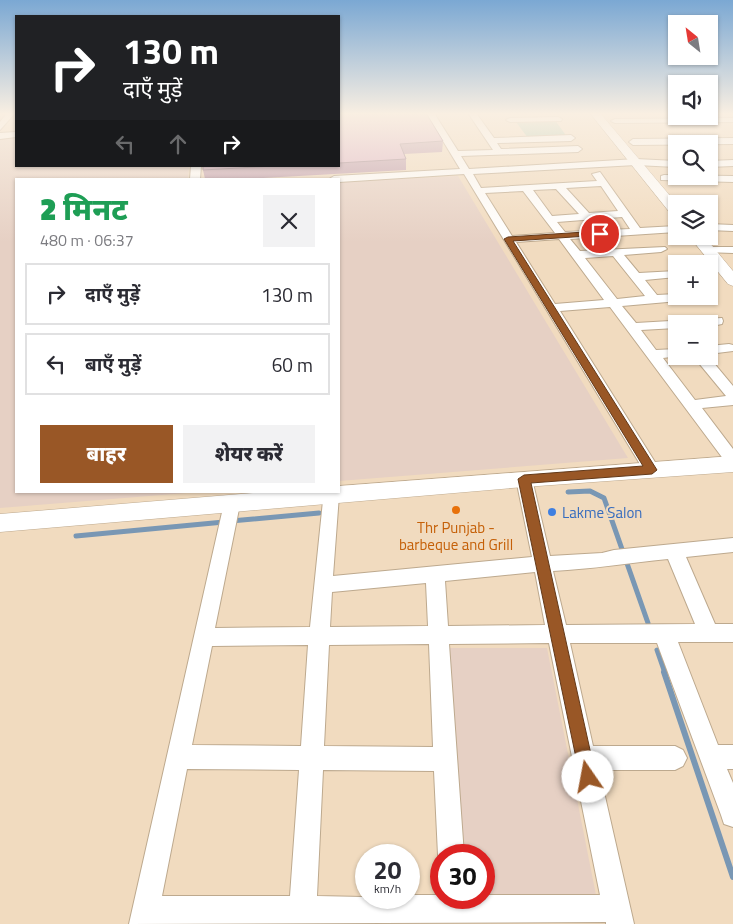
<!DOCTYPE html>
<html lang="hi">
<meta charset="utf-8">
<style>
:root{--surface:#fff;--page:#f2f2f3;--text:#2b2b33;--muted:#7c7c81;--line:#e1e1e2;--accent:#995726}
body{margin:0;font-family:"Titillium Web","Noto Sans Devanagari",sans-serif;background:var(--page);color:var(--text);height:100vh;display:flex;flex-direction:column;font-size:19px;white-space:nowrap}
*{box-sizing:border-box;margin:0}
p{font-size:16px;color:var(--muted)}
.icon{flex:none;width:28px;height:28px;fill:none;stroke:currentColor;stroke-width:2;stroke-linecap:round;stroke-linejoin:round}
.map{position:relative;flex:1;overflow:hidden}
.sheet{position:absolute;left:15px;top:178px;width:325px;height:315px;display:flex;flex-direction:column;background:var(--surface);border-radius:0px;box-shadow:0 1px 4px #0004}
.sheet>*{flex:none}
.hud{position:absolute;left:15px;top:15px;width:325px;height:152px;border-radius:0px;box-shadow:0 1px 4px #0004;background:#202124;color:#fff;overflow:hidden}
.needle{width:32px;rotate:330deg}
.controls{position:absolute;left:668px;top:15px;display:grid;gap:10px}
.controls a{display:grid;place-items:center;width:50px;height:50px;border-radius:0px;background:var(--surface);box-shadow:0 1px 4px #0004;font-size:25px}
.speed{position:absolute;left:355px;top:844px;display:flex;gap:10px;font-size:25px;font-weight:700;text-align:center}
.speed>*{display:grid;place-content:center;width:65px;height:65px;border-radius:50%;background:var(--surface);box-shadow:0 1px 4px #0004;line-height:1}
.speed small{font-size:12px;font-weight:400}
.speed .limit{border:8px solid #d22;background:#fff;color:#111}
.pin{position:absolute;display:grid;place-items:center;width:42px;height:42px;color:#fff;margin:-21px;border:2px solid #fff;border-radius:50%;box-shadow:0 1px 5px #0007}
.me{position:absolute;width:55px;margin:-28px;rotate:348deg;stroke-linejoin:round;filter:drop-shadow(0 0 4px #0008)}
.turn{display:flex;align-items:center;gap:18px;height:105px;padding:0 25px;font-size:22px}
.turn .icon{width:65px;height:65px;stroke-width:2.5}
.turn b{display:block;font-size:35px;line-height:42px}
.lanes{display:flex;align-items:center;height:48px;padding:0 25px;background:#0003;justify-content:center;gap:25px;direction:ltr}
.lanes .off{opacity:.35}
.round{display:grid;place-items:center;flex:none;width:52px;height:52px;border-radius:0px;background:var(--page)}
.summary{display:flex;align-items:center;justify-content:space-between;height:85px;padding:0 25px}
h1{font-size:30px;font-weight:800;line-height:38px;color:#1e9e55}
.button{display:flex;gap:10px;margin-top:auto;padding:10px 25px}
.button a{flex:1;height:58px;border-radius:0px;background:var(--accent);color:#fff;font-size:20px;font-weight:800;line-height:58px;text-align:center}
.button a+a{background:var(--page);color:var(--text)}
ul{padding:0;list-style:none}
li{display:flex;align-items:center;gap:15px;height:62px;margin:0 10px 8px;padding:0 15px;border:2px solid var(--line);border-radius:0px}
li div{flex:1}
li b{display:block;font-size:19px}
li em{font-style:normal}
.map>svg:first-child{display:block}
.education{fill:#e6d0c4}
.green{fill:#a6cab1}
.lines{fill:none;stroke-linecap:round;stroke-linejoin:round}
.stream-far1{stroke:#7997b4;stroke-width:5}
.stream{stroke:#7997b4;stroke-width:6}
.minor-casing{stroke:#bda98e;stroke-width:2}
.tertiary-casing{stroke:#bda98e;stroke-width:1}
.minor{fill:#fff;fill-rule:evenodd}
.tertiary{fill:#fff;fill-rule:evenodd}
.wall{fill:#be9aab}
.building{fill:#ddb3c7;stroke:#9b7d8b}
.route{fill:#995726;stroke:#633919}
.food-dot{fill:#e8710a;stroke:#f1dbbf;stroke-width:2}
.shop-dot{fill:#3f7fe0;stroke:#f1dbbf;stroke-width:2}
.labels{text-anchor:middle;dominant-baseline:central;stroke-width:4;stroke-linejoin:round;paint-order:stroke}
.shop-label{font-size:15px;fill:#366cbe;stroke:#f1dbbf;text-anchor:start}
.food-label{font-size:15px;fill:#c56008;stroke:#f1dbbf}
</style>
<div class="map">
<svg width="733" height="924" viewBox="0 0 733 924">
<rect width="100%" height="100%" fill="#f1dbbf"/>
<g class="education">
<path d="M0,137H16V166H189L188,179H16V491H211L0,508Z"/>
<path d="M458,176L628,458L339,481V182Z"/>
<path d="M445,648H547L596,895L484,894V855H462Z"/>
</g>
<path class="green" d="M555,120L567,137L528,138L516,122Z"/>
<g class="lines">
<g class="stream-far1">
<path d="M568,492L590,491L604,498L648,623"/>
<path d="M231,521L319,513"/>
<path d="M76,536L224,522"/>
<path d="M657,650L665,673"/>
</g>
<path class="stream" d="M664,672L733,877"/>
<g class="minor-casing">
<g id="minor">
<path d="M7,113H15L0,130V122Z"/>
<path d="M426,113H434L458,151L493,150L468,113H476L494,138L571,135L575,138L571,141L497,143L501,149L578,146L582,149L578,152L461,156L469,169L636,159L676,161V167L636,165L473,174L481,188L597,181L592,174L600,172L640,228L676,226V232L570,239L580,251L665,247L667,249L661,252L624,255L639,273L676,271V277L645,280L657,295L676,294V296H696L690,300L622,306L636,323L722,318L723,321L722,324L717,325L676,324V328L641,330L656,350L676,349V356H679L663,358L695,400L726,396L693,356H708L733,386V405L702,408L733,449V466L727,464L610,307L560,311L660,470L658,474H646L464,174L339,182V179H329L334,176L460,169ZM601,186L618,211L589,213L566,188ZM556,189L579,214L552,216L533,190ZM523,191L555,233L512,236L485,193ZM622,217L630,229L565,232L557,222ZM559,239L604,300L555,304L516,242ZM613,256L645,296L617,299L585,258Z"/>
<path d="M558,117L562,119L561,121L510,122L506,120L510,118Z"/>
<path d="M733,118V122L615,123L611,121L615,119Z"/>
<path d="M0,133L16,132V137L0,139Z"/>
<path d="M733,138V144L633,145L629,142L633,139Z"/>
<path d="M733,160V166L709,167V161Z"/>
<path d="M191,166H201L200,179H190Z"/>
<path d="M664,175L733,176V182L661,180V176Z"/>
<path d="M709,224L733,225V231L709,230Z"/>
<path d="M708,247H733V253L704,252L702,250Z"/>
<path d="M729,344L733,345V351L709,354V346Z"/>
<path d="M524,473L530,475L532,479L550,556L602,553L614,550L733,538V552L686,557L715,624H733V642H678L718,745H733V769H727L733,783V827L724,824L721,815L657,643H570L593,746H675L683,750L687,758L683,766L675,770H599L634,924H606V922L129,924L225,499L231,498L237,499L240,504L215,628L310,627L324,491H336L339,495L333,576L532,557L516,479L518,475ZM668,559L695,624L566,625L553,571C592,569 629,563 668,559ZM535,572L545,625L448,626L445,581ZM426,583L428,626L330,627L332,592ZM549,643L600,895H484V898H441V895H409V898L317,896L323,770L434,771L438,855L441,863V855H464L449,644ZM429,644L433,747L324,746L329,645ZM308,645L301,746L192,745L212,646ZM187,769L299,770L290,896H162Z"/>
</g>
</g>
<g class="tertiary-casing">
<g id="tertiary">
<path d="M590,113H600L677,204L676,215L671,214Z"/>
<path d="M689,236H704L733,271V286L728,284Z"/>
<path d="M733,456V472L524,487L0,532V514L278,491H339V486Z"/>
</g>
</g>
<use href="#minor" class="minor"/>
<use href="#tertiary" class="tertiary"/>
</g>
<path class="wall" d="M339,113L443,141L442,152L404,154L406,159V170L247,179H205L203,170V166H339Z"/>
<g class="building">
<path d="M339,113H426L443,141L400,144L406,159L339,163Z"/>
<path d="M203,166H274L203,170Z"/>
</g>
<linearGradient id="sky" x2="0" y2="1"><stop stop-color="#7ba8d3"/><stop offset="0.47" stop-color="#f9efe2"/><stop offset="1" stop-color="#f9efe2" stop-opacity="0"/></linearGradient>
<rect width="733" height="242" fill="url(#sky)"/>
<path class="route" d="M600,231L604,234L603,235L513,241L657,470L652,474L531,483L596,777L594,783L588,785L582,783L580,777L518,479L524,475L643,466L504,239L508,237Z"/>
<circle class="food-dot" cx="456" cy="510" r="5"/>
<circle class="shop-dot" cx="552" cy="512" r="5"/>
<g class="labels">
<g class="shop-label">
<text x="562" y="512">Lakme Salon</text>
</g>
<g class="food-label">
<text x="456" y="527">Thr Punjab -<tspan x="456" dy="17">barbeque and Grill</tspan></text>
</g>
</g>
</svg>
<div class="controls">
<a><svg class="needle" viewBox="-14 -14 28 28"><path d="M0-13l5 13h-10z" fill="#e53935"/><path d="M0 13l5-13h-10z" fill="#7c7c81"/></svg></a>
<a><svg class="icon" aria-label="sound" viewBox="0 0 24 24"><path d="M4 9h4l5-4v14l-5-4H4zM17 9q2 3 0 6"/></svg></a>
<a><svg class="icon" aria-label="search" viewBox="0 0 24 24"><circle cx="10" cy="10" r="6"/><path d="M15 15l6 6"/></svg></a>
<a><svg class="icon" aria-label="layers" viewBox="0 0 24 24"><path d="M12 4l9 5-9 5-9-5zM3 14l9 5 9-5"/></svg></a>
<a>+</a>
<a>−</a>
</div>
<div class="speed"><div>20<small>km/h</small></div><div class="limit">30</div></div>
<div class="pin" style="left:600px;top:234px;background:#d93025"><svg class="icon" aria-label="arrive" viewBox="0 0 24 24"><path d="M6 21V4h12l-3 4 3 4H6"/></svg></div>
<svg class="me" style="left:588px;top:777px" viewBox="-20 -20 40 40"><circle r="19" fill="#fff"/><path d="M0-13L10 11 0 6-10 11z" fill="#995726"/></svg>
<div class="hud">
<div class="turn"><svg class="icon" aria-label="right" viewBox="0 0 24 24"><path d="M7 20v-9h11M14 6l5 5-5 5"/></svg><div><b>130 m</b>दाएँ मुड़ें</div></div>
<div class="lanes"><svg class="icon off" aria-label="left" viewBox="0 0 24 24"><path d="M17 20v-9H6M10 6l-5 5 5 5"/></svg><svg class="icon off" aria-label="ahead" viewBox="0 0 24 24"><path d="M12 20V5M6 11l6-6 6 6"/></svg><svg class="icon" aria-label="right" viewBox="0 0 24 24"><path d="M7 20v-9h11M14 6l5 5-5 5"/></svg></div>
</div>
<section class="sheet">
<div class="summary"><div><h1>2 मिनट</h1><p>480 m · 06:37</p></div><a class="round"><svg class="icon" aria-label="close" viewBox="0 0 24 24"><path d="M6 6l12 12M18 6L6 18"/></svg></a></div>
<ul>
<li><svg class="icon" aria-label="right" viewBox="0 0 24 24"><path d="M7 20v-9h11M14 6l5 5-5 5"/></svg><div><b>दाएँ मुड़ें</b></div><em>130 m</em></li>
<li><svg class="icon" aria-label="left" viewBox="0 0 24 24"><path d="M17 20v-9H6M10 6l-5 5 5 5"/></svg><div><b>बाएँ मुड़ें</b></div><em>60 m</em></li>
</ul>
<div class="button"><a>बाहर</a><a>शेयर करें</a></div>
</section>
</div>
